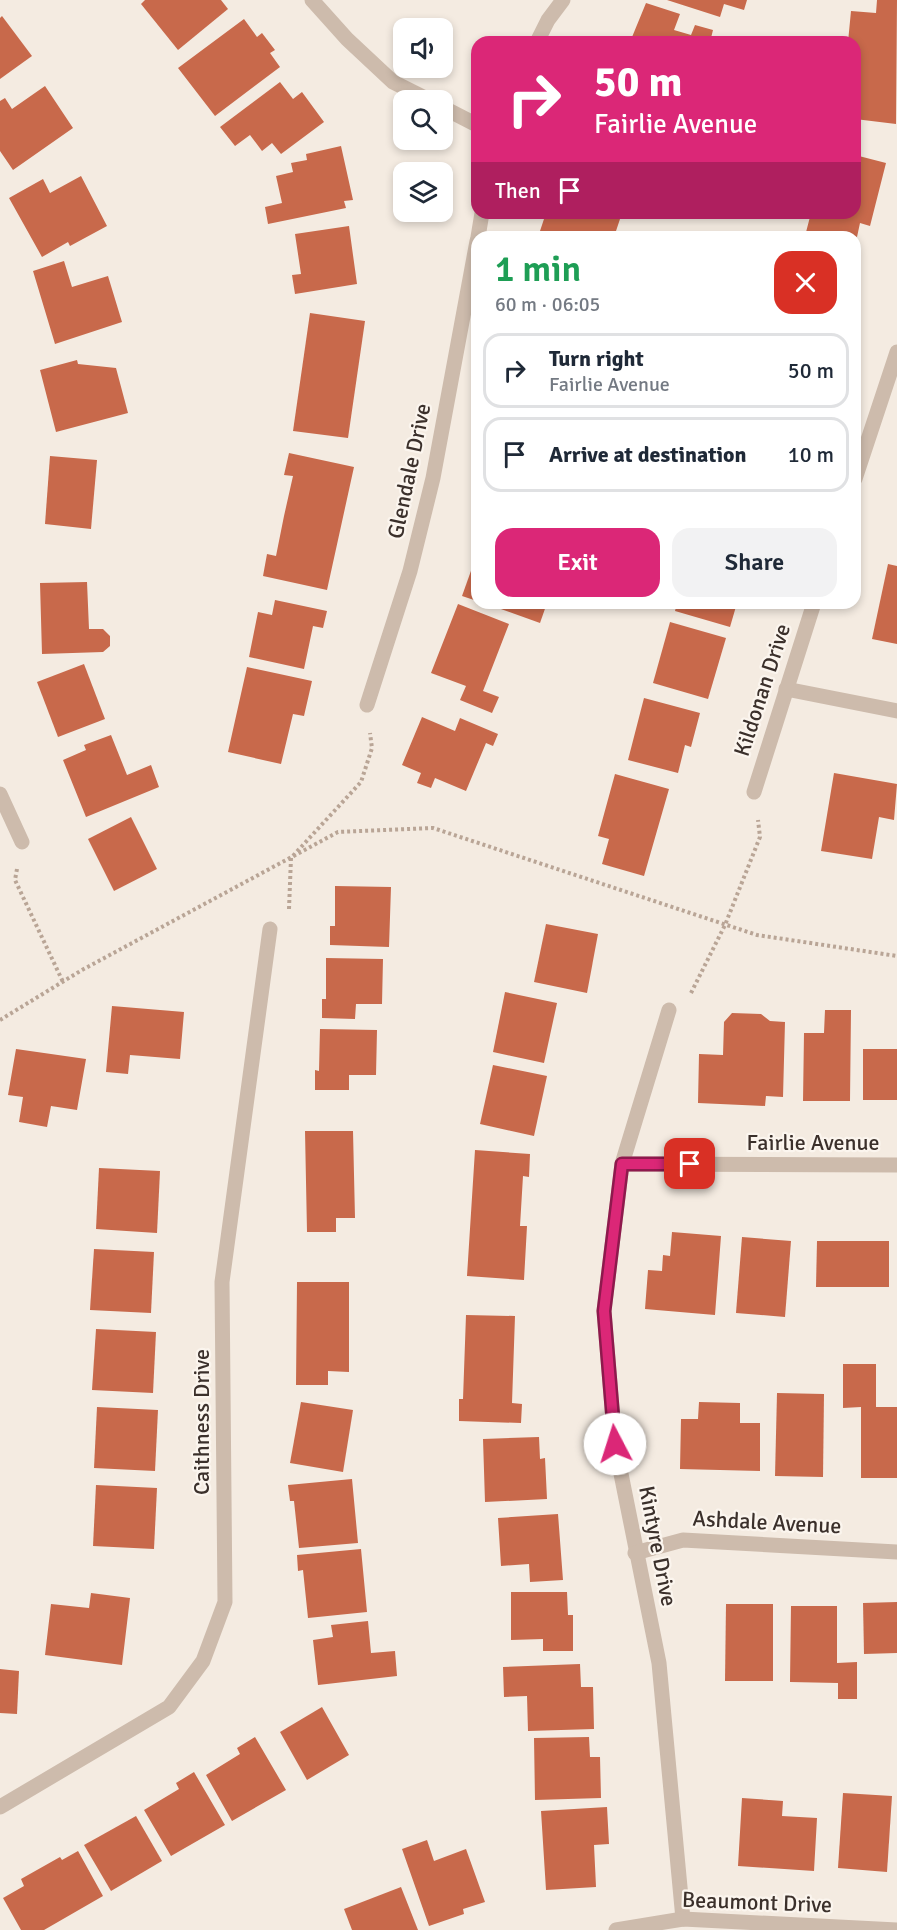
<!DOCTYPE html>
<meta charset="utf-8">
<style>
:root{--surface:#fff;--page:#f2f2f3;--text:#1f2937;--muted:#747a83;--line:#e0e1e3;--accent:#db2777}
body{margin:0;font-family:Signika,sans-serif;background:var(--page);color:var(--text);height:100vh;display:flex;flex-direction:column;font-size:22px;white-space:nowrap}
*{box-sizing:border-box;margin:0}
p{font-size:20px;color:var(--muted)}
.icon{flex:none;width:33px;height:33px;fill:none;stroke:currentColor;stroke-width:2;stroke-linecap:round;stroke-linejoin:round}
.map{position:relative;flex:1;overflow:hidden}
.drawer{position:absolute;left:471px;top:231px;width:390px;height:378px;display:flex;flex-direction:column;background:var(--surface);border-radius:18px;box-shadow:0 3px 9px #0003}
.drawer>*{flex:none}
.guide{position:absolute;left:471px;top:36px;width:390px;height:183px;border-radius:18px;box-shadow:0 3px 9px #0003;background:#db2777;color:#fff;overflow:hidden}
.tools{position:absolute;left:393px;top:18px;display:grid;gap:12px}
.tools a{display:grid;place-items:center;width:60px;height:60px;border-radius:12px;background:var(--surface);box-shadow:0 3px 9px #0003;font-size:30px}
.pin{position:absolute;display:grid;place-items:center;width:51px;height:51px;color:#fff;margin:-26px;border-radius:12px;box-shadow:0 3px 9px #0006}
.me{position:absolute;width:66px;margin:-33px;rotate:355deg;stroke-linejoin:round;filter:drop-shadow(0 0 4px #0008)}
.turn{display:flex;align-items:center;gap:21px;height:126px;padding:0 24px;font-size:27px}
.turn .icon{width:78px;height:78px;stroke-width:2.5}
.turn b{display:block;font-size:42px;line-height:51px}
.then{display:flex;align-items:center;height:57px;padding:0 24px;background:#0003;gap:12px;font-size:22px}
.round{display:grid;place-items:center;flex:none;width:63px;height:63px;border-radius:18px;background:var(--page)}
.headline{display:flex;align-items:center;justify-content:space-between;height:102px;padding:0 24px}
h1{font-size:36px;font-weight:600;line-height:45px;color:#1e9e55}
.button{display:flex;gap:12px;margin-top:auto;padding:12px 24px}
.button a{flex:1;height:69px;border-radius:18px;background:var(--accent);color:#fff;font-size:24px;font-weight:600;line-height:69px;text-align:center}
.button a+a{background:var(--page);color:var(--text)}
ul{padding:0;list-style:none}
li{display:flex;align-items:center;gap:18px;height:75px;margin:0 12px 9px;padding:0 12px;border:3px solid var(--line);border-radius:18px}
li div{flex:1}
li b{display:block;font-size:22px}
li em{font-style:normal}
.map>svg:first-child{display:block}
.building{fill:#c8694b}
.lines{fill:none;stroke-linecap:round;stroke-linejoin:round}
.path{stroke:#b9a596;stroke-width:4;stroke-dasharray:3 3;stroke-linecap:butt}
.street{stroke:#cdbbac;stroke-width:15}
.route-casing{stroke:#8e194d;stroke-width:15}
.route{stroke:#db2777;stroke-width:10}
.labels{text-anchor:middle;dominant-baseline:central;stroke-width:4.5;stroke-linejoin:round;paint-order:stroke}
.street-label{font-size:22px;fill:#3b302b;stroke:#fbf5ee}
</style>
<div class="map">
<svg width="897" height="1930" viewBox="0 0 897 1930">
<rect width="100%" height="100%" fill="#f4ebe1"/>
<g class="building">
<path d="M145,0H221L228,9L178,50L141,4Z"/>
<path d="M667,0H747L744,10L724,4L720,17Z"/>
<path d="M877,0H897L896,124L855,119V42H848L851,11L876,13Z"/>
<path d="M646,3L680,14L674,30L691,35L695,25L713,30L710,42H630Z"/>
<path d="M2,16L32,56L0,79V18Z"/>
<path d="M244,19L257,37L262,33L275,50L270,53L280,67L215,116L178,68Z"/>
<path d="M280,82L293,99L302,92L324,122L281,154L272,143L262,151L250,135L235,146L220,127Z"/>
<path d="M45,86L73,128L13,170L0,151V101L5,98L12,109Z"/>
<path d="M341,146L353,200L344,201L346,208L268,224L265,207L282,203L276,176L293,172L291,163L307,160L306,154Z"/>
<path d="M855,155L886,163L870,226L860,223L857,237L805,236L811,213H855Z"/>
<path d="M81,176L107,226L70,246L68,242L42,257L9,198L43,179L50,193Z"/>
<path d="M546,213H622L614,237H538Z"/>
<path d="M349,226L357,284L295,294L292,275L301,274L295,234Z"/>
<path d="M64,261L72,287L108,276L122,322L55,344L33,271Z"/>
<path d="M310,313L365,321L348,438L293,431Z"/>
<path d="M77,360L78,364L116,368L128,413L56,432L40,370Z"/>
<path d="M289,453L354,467L327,590L263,576L267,554L276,556L284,516L293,476L284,475Z"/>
<path d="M50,456L97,460L91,529L45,524Z"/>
<path d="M477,554V601L462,596Z"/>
<path d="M888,564L897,566V644L872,639Z"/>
<path d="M87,582L89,629H103L110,636V646L103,652L42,654L40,583Z"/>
<path d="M275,600L327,611L323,628L313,626L304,669L249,657L258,612L272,615Z"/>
<path d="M484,603H547L540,623Z"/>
<path d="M677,603H737L730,627L675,611Z"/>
<path d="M458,604L509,624L483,691L499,697L492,713L460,700L466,686L431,673Z"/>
<path d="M670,622L726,638L708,699L653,683Z"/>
<path d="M84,664L105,719L58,737L37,682Z"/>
<path d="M247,667L312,681L304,716L293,714L281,764L228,752Z"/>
<path d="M644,698L700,713L691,747L685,745L678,773L628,760Z"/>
<path d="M422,717L455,731L460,718L498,734L493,746L486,743L466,791L435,778L431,788L417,783L421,773L402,765Z"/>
<path d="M111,735L127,775L151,765L159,787L86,817L63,760L86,750L84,745Z"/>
<path d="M834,773L897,784L894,820L879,817L872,859L821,851Z"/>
<path d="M615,774L669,789L644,876L602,864L609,839L598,836Z"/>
<path d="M131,817L157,869L114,891L88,839Z"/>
<path d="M335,886L391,887L389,947L330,945V926H335Z"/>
<path d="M546,924L598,934L587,993L534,982Z"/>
<path d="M326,958L383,959L382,1004H356L355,1019L322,1018V999H326Z"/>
<path d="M505,992L557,1003L544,1063L493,1052Z"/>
<path d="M112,1006L184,1012L180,1059L130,1055L128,1074L106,1072Z"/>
<path d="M825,1010H851L850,1101H803L804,1033H824Z"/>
<path d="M732,1013L761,1014L770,1021L785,1022L783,1097L766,1096L765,1106L698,1103L699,1054L723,1055L724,1022Z"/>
<path d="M320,1029L377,1030L376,1075H349V1090H315V1070L319,1071Z"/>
<path d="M16,1049L86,1059L77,1110L51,1106L47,1127L19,1122L23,1097L8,1095Z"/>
<rect x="863" y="1049" width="34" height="51"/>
<path d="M493,1065L547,1076L534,1136L480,1124Z"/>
<path d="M305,1131H353L355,1218H336V1232H307Z"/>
<path d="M475,1150L530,1154L529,1177L523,1176L520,1226H527L524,1280L467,1276Z"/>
<path d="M99,1168L160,1171L157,1233L96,1229Z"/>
<path d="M672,1232L721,1236L715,1315L645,1309L648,1270L662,1271L663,1255L670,1256Z"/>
<path d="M742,1237L791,1241L785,1317L736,1313Z"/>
<path d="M817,1241H889V1287H816Z"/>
<path d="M94,1249L154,1252L151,1313L90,1310Z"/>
<path d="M297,1282H349V1372L328,1371V1385H296Z"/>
<path d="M466,1315L515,1316L512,1403L522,1404L521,1423L459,1421V1399H463Z"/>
<path d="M96,1329L156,1332L153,1393L92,1390Z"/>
<path d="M843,1364H876V1407H897V1478H861V1407L843,1408Z"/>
<path d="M777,1393L824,1394L823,1477L775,1476Z"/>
<path d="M301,1402L353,1410L343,1472L290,1463Z"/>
<path d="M699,1402L740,1403V1423H760V1471L680,1469L681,1419H698Z"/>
<path d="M97,1407L158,1410L155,1471L94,1468Z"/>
<path d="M539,1437L540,1459L545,1458L547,1499L485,1502L483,1439Z"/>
<path d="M352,1479L358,1543L299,1548L294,1501H290L288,1485Z"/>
<path d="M96,1485L157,1488L154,1549L93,1546Z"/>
<path d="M558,1514L563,1580L530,1582L529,1564L501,1566L498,1518Z"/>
<path d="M361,1549L367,1612L308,1618L303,1570L298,1571L297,1555Z"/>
<path d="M511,1592H567L568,1615H573V1651H543V1639L511,1640Z"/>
<path d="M91,1593L130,1598L122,1665L45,1655L51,1604L89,1608Z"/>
<path d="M897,1602V1653L864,1654L863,1603Z"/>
<path d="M726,1604H773V1681H725Z"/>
<path d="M791,1606H837V1663L857,1662V1699H838V1683L790,1682Z"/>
<path d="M368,1621L371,1653L395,1651L397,1676L318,1685L313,1640L333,1637L331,1625Z"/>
<path d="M580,1664L581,1687H593L594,1729L528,1731L527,1696L504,1697L503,1667Z"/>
<path d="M0,1669L19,1671L17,1714L0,1713Z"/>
<path d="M322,1707L349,1755L307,1780L280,1732Z"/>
<path d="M255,1737L286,1790L232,1821L206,1775L240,1754L237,1748Z"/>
<path d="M589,1737L590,1757H600L601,1798L535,1800L534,1738Z"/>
<path d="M194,1772L225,1825L171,1856L144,1810L179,1789L176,1783Z"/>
<path d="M843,1793L892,1796L887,1872L838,1868Z"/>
<path d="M742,1798L783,1801L782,1816L817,1818L814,1871L738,1866Z"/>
<path d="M607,1807L609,1844L594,1845L596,1887L546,1890L541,1811Z"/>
<path d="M136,1816L162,1861L111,1891L84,1845Z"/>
<path d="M427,1840L434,1861L466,1849L485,1902L463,1909L464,1914L429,1926L402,1849Z"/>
<path d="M78,1851L103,1896L44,1930H21L3,1898L24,1886L21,1879L60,1857L62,1860Z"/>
<path d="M401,1887L418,1930H352L344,1909Z"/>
</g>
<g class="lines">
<g class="path">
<path d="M17,869L15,880L63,982"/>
<path d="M289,909L291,858L361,782L372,748L370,733"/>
<path d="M691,993L725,925L760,837L758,820"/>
<path d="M0,1020L82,970L338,832L433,828L757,935L897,956"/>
</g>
<g class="street">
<path d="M312,0L347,39L393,82L429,100"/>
<path d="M537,42L548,20L563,0"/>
<path d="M442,107L477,125"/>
<path d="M478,237L482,213"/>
<path d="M855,479L897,352"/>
<path d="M786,689L897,711"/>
<path d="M367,705L410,571L433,478L477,241"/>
<path d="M754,792L814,603"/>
<path d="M0,794L22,842"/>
<path d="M669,1010L622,1164L604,1311L615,1444L659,1663L683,1919"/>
<path d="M622,1164L897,1165"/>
<path d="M635,1553L683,1540L897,1552"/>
<path d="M0,1807L169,1707L203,1661L225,1602L222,1282L270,929"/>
<path d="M616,1930L683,1919L897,1930"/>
</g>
</g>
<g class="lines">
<g class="route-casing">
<path id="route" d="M615,1444L604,1311L622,1164H690"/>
</g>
<use href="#route" class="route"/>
</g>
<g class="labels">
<g class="street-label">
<text transform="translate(409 471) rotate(-78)">Glendale Drive</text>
<text transform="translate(762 690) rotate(-72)">Kildonan Drive</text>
<text x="813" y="1142">Fairlie Avenue</text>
<text transform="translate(201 1422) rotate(-90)">Caithness Drive</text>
<text transform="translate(767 1522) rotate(3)">Ashdale Avenue</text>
<text transform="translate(658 1546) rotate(79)">Kintyre Drive</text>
<text transform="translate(757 1902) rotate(2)">Beaumont Drive</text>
</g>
</g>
</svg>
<div class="tools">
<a><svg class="icon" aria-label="sound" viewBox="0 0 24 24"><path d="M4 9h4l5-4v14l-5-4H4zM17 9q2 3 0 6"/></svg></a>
<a><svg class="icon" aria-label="search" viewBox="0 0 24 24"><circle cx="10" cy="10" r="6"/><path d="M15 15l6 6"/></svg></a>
<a><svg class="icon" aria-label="layers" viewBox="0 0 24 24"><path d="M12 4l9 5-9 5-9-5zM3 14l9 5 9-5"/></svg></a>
</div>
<div class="pin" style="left:690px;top:1164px;background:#d93025"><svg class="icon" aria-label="arrive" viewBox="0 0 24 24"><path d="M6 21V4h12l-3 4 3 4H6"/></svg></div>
<svg class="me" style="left:615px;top:1444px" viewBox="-20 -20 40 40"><circle r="19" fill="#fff"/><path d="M0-13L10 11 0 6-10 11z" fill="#db2777"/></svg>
<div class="guide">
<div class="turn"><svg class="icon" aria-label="right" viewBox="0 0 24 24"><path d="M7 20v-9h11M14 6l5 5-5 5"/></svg><div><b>50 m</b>Fairlie Avenue</div></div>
<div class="then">Then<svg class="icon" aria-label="arrive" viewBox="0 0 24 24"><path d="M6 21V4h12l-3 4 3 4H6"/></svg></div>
</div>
<section class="drawer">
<div class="headline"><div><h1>1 min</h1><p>60 m · 06:05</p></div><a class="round" style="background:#d93025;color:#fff"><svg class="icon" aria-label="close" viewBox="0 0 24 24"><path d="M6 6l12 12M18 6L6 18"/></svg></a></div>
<ul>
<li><svg class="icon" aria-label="right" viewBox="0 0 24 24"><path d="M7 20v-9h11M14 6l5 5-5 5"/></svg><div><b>Turn right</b><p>Fairlie Avenue</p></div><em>50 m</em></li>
<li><svg class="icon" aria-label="arrive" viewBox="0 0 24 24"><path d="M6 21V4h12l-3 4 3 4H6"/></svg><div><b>Arrive at destination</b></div><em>10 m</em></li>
</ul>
<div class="button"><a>Exit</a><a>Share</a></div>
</section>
</div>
